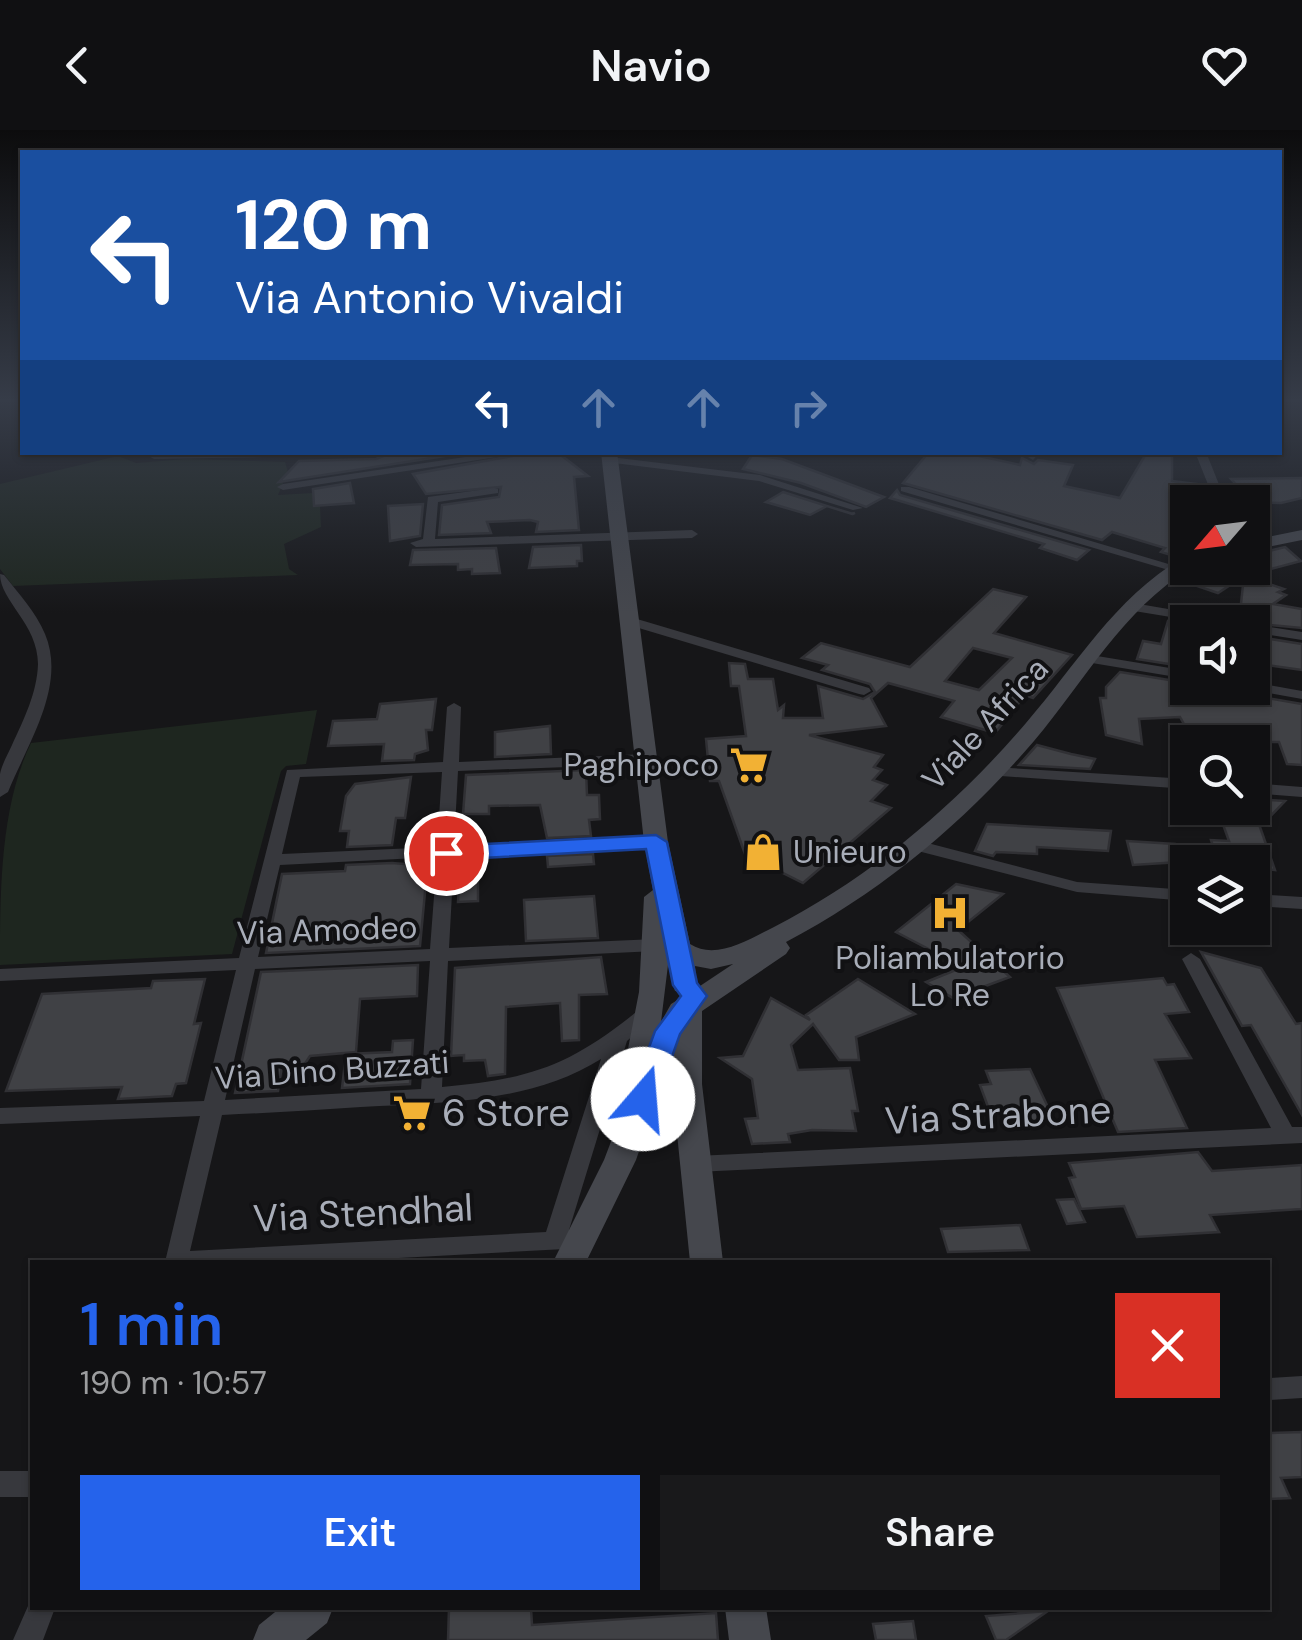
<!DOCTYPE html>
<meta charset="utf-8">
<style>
:root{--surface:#101012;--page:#19191b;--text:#f1f3f6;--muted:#9c9d9f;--line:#303032;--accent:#2563eb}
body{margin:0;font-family:"DM Sans",sans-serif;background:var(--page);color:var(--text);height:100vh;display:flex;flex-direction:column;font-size:38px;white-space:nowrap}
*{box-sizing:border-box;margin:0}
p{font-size:32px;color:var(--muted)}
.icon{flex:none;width:55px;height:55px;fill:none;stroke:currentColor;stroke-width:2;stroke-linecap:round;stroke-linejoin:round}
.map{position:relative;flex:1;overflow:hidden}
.sheet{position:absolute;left:30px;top:1130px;width:1240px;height:350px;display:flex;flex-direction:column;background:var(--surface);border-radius:0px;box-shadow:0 2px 8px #0004,0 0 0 2px var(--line)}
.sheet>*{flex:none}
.top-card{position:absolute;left:20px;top:20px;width:1262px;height:305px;border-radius:0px;box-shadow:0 2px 8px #0004,0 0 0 2px var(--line);background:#1a4fa0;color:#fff;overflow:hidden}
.needle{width:65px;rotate:242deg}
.buttons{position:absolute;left:1170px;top:355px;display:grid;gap:20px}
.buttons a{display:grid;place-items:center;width:100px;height:100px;border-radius:0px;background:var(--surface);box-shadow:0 2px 8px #0004,0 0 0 2px var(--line);font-size:50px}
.pin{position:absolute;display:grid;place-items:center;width:85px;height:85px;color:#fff;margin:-42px;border:5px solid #fff;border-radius:50%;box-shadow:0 2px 10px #0007}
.me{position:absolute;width:110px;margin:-55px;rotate:18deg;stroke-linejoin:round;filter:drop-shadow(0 0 8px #0008)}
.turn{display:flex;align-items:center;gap:35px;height:210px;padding:0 50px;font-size:45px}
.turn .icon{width:130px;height:130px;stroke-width:2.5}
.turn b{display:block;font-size:70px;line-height:85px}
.lanes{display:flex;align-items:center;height:95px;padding:0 50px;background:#0003;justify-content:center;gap:50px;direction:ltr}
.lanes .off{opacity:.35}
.round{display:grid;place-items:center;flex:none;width:105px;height:105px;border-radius:0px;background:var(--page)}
.headline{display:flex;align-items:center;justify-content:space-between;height:170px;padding:0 50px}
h1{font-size:60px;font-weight:600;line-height:75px;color:var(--accent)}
.cta{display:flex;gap:20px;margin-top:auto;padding:20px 50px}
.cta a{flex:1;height:115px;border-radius:0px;background:var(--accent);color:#fff;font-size:40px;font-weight:600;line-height:115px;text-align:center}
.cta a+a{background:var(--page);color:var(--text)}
header{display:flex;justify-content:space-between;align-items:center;height:130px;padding:0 50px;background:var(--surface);font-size:45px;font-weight:600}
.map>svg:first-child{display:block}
.green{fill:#1e261f}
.building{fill:#404145;stroke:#303034;stroke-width:2.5;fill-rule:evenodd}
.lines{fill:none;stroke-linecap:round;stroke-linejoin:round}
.street{fill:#37383d;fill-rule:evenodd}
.secondary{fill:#45474d;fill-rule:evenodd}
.route{fill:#2563eb;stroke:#184099;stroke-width:2.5}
.labels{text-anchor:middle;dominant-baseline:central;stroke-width:8;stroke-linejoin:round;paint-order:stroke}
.street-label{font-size:32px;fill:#a8adb8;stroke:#111113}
.poi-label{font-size:32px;fill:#a8adb8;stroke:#111113;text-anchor:end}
.near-poi-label{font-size:38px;fill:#a8adb8;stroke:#111113;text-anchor:start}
.near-street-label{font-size:38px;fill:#a8adb8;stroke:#111113}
</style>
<header><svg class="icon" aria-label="back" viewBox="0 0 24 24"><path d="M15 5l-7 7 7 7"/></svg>Navio<svg class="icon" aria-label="heart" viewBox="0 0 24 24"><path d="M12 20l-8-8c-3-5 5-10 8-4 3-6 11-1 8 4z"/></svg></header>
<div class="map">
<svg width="1302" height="1510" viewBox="0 0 1302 1510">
<rect width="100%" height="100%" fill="#161618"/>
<g class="green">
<path d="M118,326L136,333L186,329L285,332L288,342L278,365L347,361L348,374L320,376L321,397L284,414L289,439L298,445L13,456L0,439V354Z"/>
<path d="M317,580L306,634L286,636L281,641L232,824L0,835C0,762 0,677 31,613Z"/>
</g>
<g class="building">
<path d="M393,322H470L279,352L299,331L376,329Z"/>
<path d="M534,322H557L588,346L574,347L579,400L536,402L538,392L530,390L487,392L491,403L439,405L442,375L499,367L501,357L426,364L413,344Z"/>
<path d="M929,322H961L1020,335L1022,328L1034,334L1038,330L1073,335L1064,356L1120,368L1147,322H1172V351L1204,355L1211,372H1188V423L1177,427L1161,422L1165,418L1112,402L1102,410L903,353Z"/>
<path d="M752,325L782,329L884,367L866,377L801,353L743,339Z"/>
<path d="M1302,348V368L1281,373L1229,372L1225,358L1242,361L1231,349Z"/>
<path d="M350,353L354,373L314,376L313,359Z"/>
<path d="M897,360L900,365L1089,420L1077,430L1040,418L1044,414L890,368Z"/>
<path d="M783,362L852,384L855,383L853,384L827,376L810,385L766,372Z"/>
<path d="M423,374L420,406L390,411L388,376Z"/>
<path d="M581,415L582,431H577V436L529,438L533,417Z"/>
<path d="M1285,417L1301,431L1252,444V425Z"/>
<path d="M496,418L500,443L472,444V439L458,440V434L410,435L413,420Z"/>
<path d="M1216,438H1222L1284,459L1278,462L1286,465L1273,474L1302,479V498L1239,492L1244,446L1218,463L1191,454Z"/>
<path d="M993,459L1026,467L994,503L1072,525L1033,568L1025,565L995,603L941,587L954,571L888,553L871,568L886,596L809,605L883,625L874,637L882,640L873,650L887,655L871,671L891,678L803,753L745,724L719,651H710L706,609L746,606L739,556H731L729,533L745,534L748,549H773L778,580L784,575L783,588H823L818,556L863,569L875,562L870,554L822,540L828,535L802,528L821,513L910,537ZM973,518L1012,528L979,560L945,551Z"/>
<path d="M1168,491L1188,494V537L1137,529L1143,511L1161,514Z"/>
<path d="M1252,506L1302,514V540L1252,533Z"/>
<path d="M1120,542L1188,553V561L1233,570H1243V564L1302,574V635L1287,634L1279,612H1221L1215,597L1185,596L1180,587L1139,589L1142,614L1106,605L1100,568H1106V557Z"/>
<path d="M436,569L432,600H426L428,620L415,624L414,630L382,631L384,614L328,616L333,591L377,589L380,574Z"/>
<path d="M550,596L551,624L495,627V602Z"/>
<path d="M1037,615L1071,624L1095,629L1090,639L1019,635Z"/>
<path d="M586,640L587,665H599L600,689L589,690L591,706L547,708L540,675L489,676V684H463L466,645Z"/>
<path d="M411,647L405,688H396L392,715L347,717L349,701H340L346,666L355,654Z"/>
<path d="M1252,669L1285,671L1260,697L1275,740L1252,738V732H1218L1211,710L1229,711L1217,678H1252Z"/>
<path d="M987,694L1111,701L1108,721L1037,717V724L996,722L993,726L975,721Z"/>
<path d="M1127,711L1175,714L1180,732L1133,735Z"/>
<path d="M593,724L594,734L548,737L547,726Z"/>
<path d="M478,732V771L458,772L460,733Z"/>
<path d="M392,733L417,735V742L427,741L420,816L266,823L282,744L345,741L346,735Z"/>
<path d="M956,754L1003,764L958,800L1010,847L953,868L926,852L963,837L896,802Z"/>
<path d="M594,766L598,808L526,811L524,770Z"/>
<path d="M1201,822L1261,838L1296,894L1302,893V985L1251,895L1242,896Z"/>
<path d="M601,827L607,864L579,865V910L562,911L560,873L506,877L505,944L488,946L485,930L464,931V925L451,926L455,838Z"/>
<path d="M418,835L417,866L360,869L356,922L310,926L304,935L282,936L278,961L235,963L261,842Z"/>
<path d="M1163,848L1167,855L1174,854L1189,882L1165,884L1191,928L1155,930L1187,998L1118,1002L1057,858Z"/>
<path d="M205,849L194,894L201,893L186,953L176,954L172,966L118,969L122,957L6,961L42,864L151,858L153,851Z"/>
<path d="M858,849L915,884L856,907L859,930H839L813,894L791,915L798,940L850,938L858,981H852L856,1001L812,1000L788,1004L790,1012L752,1014L745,989L758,988L752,949L720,928L743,926L771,868L810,890L806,885Z"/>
<path d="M413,910L410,954L342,958L346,924L392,922L393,911Z"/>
<path d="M1030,939L1055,992H1005L1002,984L991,985L980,955L991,954L986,941Z"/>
<path d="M1198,1022L1212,1041L1302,1035V1079L1210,1085L1219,1102L1137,1107L1124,1076L1081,1079L1069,1048L1075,1047L1069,1033Z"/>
<path d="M1074,1069L1085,1092L1067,1094L1057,1070Z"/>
<path d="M1020,1095L1029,1120L948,1122L941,1099Z"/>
<path d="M1302,1302V1347L1281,1348L1290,1368L1268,1369V1303Z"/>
<path d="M449,1478H531L532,1495L716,1483L718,1510H448Z"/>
<path d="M1048,1481L1006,1510H996L986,1486Z"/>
<path d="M913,1491L916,1510H876L873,1494Z"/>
</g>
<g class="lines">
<g class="street">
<path d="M169,322H381L376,325L154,329L149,326L154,323Z"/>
<path d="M499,322H530L283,360L277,357L283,354Z"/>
<path d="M1029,322H1040L1033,330L1028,327Z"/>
<path d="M1195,322H1206L1226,372H1215Z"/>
<path d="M610,327L760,345L863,378L853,380L759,351L606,332V328Z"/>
<path d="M901,357H909L1182,438L1172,441L901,361Z"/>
<path d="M494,358L498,359V363L438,372L435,409L692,400L698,404L692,408L416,417L410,413L423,409L428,367Z"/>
<path d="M0,444L4,445C19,464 36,482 45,504C67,556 27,615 8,662L0,667C0,660 0,651 0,644C2,634 8,624 12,615C24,589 37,563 38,534C38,494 0,471 0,444Z"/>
<path d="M1133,473L1221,488L1228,492H1201L1128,480V474Z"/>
<path d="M627,486L869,558L871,561L864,565L859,564L622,493V487Z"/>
<path d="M1252,494L1302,502V510L1252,502Z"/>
<path d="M1091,525L1188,541V549L1086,532L1084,529Z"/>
<path d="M1252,552L1302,561V569L1247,559L1252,558Z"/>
<path d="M454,573L461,577L459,632L647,624L655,629L647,634L458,641L454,716L656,707L664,712L656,717L454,727L449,818L656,809L665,815L656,821L448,831L442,957C531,949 570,936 640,879H654L657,884L627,911L569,1100L592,1102L596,1109L592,1116L584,1118L325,1132H165L200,986L0,994V978L204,971L236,840L0,851V839L239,828L287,640L443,632L447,577ZM442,642L437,717L282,724L300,647ZM437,727L430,819L258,827L280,735ZM430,831L421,959L225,970L255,839ZM601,929L546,1102L190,1121L222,985C268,983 314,980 361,977C441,973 531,973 601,929Z"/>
<path d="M993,637L1188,649V659L987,645L985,642Z"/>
<path d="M1252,653L1302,657V667L1252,663Z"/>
<path d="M916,710L1077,752L1188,760V771L1077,762L910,719L908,715Z"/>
<path d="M1252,764L1302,767V779L1252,776Z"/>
<path d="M1191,823L1200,829L1292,997H1302V1013L696,1042L688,1040L685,1034L688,1028L696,1026L1271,998L1182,829Z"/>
<path d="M1302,1246V1268L1268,1270V1248Z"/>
<rect x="0" y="1341" width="32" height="26"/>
<path d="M32,1467V1478H55L43,1510H13Z"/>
</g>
<g class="secondary">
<path d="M601,322H617L668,712L690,814C716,831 749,809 774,797C871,747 956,675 1026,593C1077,534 1114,469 1182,428L1188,427V438H1191C1122,480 1085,551 1034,611C964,693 881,762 786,812L790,818L786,824L702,881V954L723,1132H690L672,954L673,922L636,1030L586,1132H553L604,1030L629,964L621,955L639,862L644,767L653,760L644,712ZM733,834L697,858L695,836L711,839ZM668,835L675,861L689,863L671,874L661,892Z"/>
<path d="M1302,400V410L1252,420V410Z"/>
<path d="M280,1478H333L327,1493L306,1510H253L259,1495Z"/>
<path d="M725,1478H766L771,1510H729Z"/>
</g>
</g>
<linearGradient id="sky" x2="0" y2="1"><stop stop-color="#0c0c0d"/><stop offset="0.56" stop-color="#363c48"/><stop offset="1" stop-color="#363c48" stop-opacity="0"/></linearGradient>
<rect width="1302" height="483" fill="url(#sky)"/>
<path class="route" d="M656,705L667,712L697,853L707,866L680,904L657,969L643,979L630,969L655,901L681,866L673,855L646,719L446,730L435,723L446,716Z"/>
<defs>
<g id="supermarket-bare" transform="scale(3)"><path d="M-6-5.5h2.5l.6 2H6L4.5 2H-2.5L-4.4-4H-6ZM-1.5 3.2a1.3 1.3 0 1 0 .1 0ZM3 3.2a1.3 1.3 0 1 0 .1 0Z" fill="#f2b134" stroke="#111113" stroke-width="2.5" paint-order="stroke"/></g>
<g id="shop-bare" transform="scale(3)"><path d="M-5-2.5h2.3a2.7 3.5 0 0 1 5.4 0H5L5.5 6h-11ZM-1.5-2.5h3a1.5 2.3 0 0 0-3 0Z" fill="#f2b134" stroke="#111113" stroke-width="2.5" paint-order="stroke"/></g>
<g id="hospital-bare" transform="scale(3)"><path d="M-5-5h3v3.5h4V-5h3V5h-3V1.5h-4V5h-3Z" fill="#f2b134" stroke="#111113" stroke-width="2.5" paint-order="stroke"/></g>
</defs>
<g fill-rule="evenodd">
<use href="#supermarket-bare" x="749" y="635"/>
<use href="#shop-bare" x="763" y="722"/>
<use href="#hospital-bare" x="950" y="783"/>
<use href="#supermarket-bare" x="412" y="983"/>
</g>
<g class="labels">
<g class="street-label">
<text transform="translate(985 594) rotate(-47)">Viale Africa</text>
<text transform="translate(327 800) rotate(-2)">Via Amodeo</text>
<text transform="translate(332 940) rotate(-4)">Via Dino Buzzati</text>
</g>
<g class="poi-label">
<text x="719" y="635">Paghipoco</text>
<text x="793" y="722" text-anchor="start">Unieuro</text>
<text x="950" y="828" text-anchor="middle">Poliambulatorio<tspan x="950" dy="37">Lo Re</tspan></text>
</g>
<g class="near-poi-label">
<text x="442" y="983">6 Store</text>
</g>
<g class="near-street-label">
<text transform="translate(998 985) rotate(-3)">Via Strabone</text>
<text transform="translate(363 1083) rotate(-3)">Via Stendhal</text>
</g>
</g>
</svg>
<div class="buttons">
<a><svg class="needle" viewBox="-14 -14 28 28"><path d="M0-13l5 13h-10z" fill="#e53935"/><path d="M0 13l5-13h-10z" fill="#9c9d9f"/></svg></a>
<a><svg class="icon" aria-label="sound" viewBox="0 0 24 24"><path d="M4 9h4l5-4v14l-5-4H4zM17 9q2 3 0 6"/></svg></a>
<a><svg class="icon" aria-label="search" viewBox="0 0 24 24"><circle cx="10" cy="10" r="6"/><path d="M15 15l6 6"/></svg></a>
<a><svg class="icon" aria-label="layers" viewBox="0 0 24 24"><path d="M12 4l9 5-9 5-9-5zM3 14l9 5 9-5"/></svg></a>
</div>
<div class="pin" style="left:446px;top:723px;background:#d93025"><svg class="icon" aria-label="arrive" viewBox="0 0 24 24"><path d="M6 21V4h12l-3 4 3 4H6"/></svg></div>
<svg class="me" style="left:643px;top:969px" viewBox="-20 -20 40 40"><circle r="19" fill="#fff"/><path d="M0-13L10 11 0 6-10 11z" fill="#2563eb"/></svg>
<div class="top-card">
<div class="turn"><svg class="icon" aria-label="left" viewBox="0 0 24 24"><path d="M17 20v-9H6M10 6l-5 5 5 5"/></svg><div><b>120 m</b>Via Antonio Vivaldi</div></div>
<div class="lanes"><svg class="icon" aria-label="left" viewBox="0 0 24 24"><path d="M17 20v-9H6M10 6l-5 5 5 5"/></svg><svg class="icon off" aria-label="ahead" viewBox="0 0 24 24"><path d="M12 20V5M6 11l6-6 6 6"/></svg><svg class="icon off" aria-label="ahead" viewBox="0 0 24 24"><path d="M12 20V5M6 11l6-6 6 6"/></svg><svg class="icon off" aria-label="right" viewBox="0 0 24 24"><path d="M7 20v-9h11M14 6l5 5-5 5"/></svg></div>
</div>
<section class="sheet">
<div class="headline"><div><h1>1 min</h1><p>190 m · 10:57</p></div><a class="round" style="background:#d93025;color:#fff"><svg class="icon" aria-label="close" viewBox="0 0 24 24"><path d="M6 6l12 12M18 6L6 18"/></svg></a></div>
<div class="cta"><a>Exit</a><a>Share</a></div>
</section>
</div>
